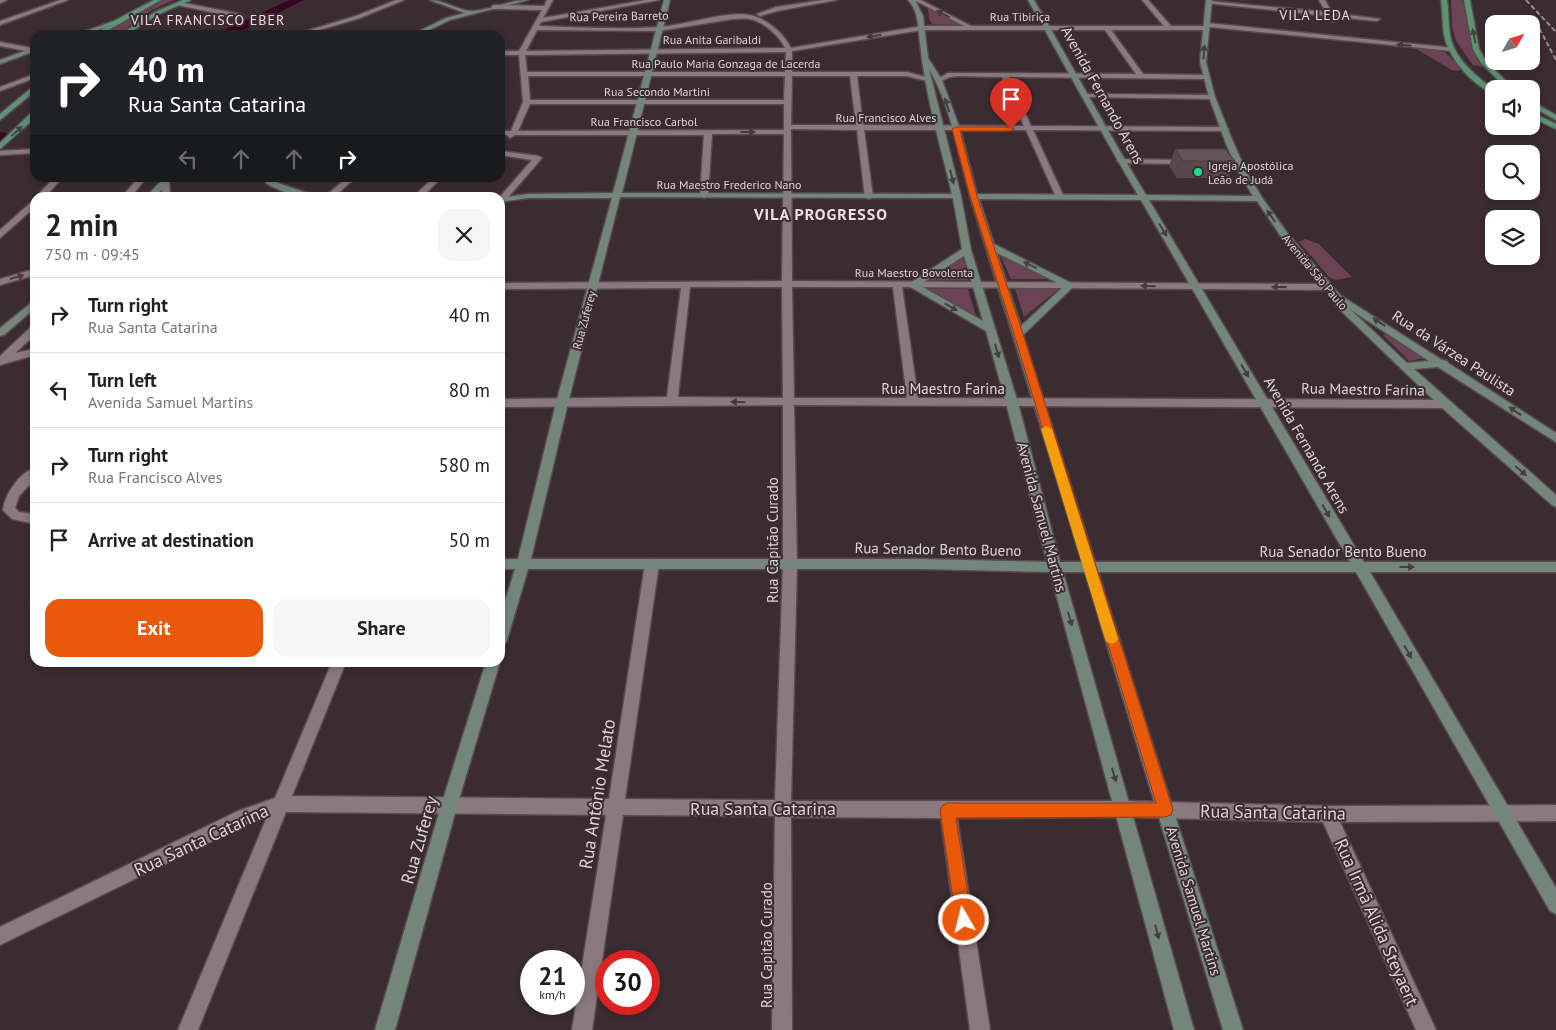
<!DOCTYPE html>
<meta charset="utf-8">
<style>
:root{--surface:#fff;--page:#f6f6f6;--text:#202124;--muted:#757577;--line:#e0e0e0;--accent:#ea580c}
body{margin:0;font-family:"PT Sans",sans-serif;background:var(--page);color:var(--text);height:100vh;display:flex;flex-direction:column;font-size:19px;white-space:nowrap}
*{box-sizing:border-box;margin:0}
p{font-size:16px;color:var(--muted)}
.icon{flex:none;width:28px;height:28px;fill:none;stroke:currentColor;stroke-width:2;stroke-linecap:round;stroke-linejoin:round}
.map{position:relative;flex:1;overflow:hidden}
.sheet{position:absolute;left:30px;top:192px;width:475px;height:475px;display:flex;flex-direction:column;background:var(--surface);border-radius:15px;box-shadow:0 2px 8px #0003}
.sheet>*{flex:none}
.banner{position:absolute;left:30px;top:30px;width:475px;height:152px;border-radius:15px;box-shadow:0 2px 8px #0003;background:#202124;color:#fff;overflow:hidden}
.needle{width:32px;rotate:51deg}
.buttons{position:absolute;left:1485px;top:15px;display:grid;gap:10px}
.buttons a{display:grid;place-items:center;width:55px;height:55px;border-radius:10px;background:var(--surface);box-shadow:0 2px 8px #0003;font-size:25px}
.speed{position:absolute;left:520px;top:950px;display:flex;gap:10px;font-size:25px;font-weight:700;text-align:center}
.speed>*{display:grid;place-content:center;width:65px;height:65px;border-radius:50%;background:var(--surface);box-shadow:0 2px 8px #0003;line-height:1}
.speed small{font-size:12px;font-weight:400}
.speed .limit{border:8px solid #d22;background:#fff;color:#111}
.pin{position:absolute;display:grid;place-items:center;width:42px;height:42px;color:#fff;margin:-51px -21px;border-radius:50% 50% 50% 0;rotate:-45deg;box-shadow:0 0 5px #0007}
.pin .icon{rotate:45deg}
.me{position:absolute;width:55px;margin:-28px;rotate:352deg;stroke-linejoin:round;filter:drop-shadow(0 0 4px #0008)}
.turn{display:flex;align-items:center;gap:18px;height:105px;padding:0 15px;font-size:22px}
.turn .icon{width:65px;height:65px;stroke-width:2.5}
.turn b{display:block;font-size:35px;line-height:42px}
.lanes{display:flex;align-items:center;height:48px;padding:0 15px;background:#0003;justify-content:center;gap:25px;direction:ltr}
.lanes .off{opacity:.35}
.round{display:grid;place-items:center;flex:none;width:52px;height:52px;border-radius:15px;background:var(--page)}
.overview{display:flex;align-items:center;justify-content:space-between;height:85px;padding:0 15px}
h1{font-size:30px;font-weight:700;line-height:38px}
.action{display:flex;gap:10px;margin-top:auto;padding:10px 15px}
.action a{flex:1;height:58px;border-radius:15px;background:var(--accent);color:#fff;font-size:20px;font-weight:700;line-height:58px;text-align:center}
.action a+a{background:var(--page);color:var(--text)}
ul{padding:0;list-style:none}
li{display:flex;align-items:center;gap:15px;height:75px;padding:0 15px;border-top:1px solid var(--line)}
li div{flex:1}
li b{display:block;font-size:19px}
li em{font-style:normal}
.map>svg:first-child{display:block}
.green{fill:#6b4355}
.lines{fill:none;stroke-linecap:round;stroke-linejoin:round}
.river{fill:#360721;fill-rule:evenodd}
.street-casing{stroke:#574a4f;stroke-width:3}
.secondary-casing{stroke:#574a4f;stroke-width:3}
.primary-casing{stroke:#574a4f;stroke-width:3}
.street{fill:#8b7980;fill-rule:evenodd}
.secondary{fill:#74867b;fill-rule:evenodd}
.primary{fill:#5d9375;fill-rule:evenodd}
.rail{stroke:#988b90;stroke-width:2;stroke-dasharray:5 2.5;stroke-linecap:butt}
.wall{fill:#57484e}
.building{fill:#65545b;stroke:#473b40}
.oneway{fill:#47383e}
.oneway2{fill:#444643}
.oneway3{fill:#463e41}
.route{fill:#ea580c;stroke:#983908}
.slow{fill:#f59e0b}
.poi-dot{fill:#23d886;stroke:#3b2c32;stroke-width:2}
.labels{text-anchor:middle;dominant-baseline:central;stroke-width:4;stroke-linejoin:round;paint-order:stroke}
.far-street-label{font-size:12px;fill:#dfd5d9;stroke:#3b2c32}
.far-poi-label{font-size:12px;fill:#dfd5d9;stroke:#3b2c32;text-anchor:start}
.far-neighbourhood-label{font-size:14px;letter-spacing:1px;fill:#f1dde5;stroke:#3b2c32}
.street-label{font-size:15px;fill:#dfd5d9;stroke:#3b2c32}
.far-district-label{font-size:16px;font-weight:bold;letter-spacing:1px;fill:#f1dde5;stroke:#3b2c32}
.near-street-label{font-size:18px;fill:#dfd5d9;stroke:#3b2c32}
</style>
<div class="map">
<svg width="1556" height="1030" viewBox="0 0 1556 1030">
<rect width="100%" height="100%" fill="#3b2c32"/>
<g class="green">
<path d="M162,0H174L152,10L118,35H103L128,18Z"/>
<path d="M1451,0H1462L1463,3L1473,48L1484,67L1473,65L1456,41L1452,27Z"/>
<path d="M931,7L960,24V25L932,24L929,19L928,8Z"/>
<path d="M1413,47L1445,52L1461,68L1459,71L1452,70Z"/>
<path d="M1305,239L1319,244L1352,277L1336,280L1330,278L1299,242Z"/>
<path d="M999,253L1050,279H1011Z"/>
<path d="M964,255L968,280L923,281Z"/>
<path d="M1060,288L1024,317L1015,289Z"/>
<path d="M928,289H968L977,319Z"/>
<path d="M1387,333L1424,358L1409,361L1383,335Z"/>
</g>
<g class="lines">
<g class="river">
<path d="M289,0H304L234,35H218L220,32Z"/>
<path d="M0,132L6,133L8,136L5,140L0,141Z"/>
</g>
<g class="street-casing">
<g id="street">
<path d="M0,0H7L0,3Z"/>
<path d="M60,0H68L0,25V21Z"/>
<path d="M396,0H404L360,18L303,35H293L356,16Z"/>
<path d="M547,0H553L543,18L646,0H659L541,22L539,26C578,27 619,30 658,27C684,26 730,9 754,16C769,21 784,34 791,48L922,26H964L914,0H921L971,26H1164L1142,0H1148L1171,26H1205L1207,23L1454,48V50L1452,51L1209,27L1207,30H1111L1143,74L1206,75L1209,77L1206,79L1009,77L1031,126L1225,127L1229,129L1225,131L1033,130L1064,197L1060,199L1056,197L1026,130H864L873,197L869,199L865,197L857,130L791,129L792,281L1328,284L1333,287L1328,290L902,287L918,398L1445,400L1451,404L1445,408L794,405L797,564L791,801H1124L1328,806L1556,805V821L1340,822L1436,1030H1416L1323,822L1124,817L957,818L990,1030H970L941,818L791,817L792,1030H772L775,816L623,815L592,1030H572L606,815L286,812L198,1030H178L267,817L247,824L0,945V927L238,811L275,798L332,662H346L292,796L609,799L645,564L647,560L652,559L657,560L659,564L625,799L775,800L783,564V405L500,407V399L667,397L681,288L500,289V283L782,281L784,134H712L708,196L704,198L700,196L704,135H515L510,138L507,135H500V131H511L523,102L519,55H500V51H519L542,10L494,9L491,7L494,5L544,6ZM733,19C738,19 744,18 749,19C763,21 780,36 785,48L526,51L537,30L659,31ZM922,30H1105L1136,74L948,73L936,80L939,82L950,77L958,76L1002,77L1024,126L863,125L857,76H907L927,81L929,80V78L907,72H792V51ZM786,52L785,72H527L525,55ZM528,76H785L784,100H530ZM792,76H850L856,125H791ZM530,104H784V130L518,131ZM690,287H782L783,398L678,397ZM792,287H893L907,398H794Z"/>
<path d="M823,0H837L777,11L760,16L757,14L776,7Z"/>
<path d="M1319,0H1325L1332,13L1380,19L1377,21L1334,17L1336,20L1333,22L1328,16L1206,3L1209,1L1326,12Z"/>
<path d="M179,2L240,14L243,16L240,18L177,5Z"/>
<path d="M0,42L32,48L35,50L32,52L0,46Z"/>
<path d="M35,74V78L0,91V87Z"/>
<path d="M1086,94L1212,95L1215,97L1212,99L1084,97L1083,96Z"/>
<path d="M35,149V153L0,155V151Z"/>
<path d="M500,151L538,156L542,158L504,202H501L499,198L532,160L500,155Z"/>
<path d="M1118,159L1186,160L1190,162L1186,164L1121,163L1117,161Z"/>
<path d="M54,178H62L44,198H35Z"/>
<path d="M138,178H146L130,198H121Z"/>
<path d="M347,178H355L333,198H323Z"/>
<path d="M433,178H441L421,198H412Z"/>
<path d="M162,179L169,181L170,198H162Z"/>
<path d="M35,199V207L0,238V230Z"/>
<path d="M35,269V275L0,285V279Z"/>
<path d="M35,326V335L15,353L35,349V355L0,365V356L31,327Z"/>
<path d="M35,468V479L19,496L15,508L19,512L35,514V524L12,519L3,510C5,494 19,473 35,468Z"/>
</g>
</g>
<g class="secondary-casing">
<g id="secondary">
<path d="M430,0C445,0 460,12 473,11C491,10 509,0 528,0L450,20L419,35H411L446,18L465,13Z"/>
<path d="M664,0H670L622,193L952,194C940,144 925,94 920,43C918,29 919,11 908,0H915L923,16L928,58L942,80L960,129L977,194L1138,195C1100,131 1065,65 1028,0H1034C1072,65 1107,131 1146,195L1253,196L1240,175L1226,144L1209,97L1200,62L1206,0H1212L1206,62L1215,97L1234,144L1248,175L1263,199L1288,234L1340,295L1442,360L1447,361L1448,363L1556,433V442L1438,367L1414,369L1556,495V507L1552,505L1441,407L1336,306L1331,296L1282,238L1257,201L1149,200L1364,562H1556V572H1370L1556,888V914L1550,911L1356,572H1098L1243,1030H1223L1085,572H1063L1194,1030H1174L1050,572L922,569H528L507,640L505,644L500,646V617L515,569H500V559H518L556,403L612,198H528L500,202V198L528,194L613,193ZM929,69C953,110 959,161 973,206C1010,324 1046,443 1082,562H1060L1018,403L971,250L961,196ZM620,197L953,198L962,249L907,285L986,331L1006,403L1047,562L922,559H531L568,403ZM979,199L1141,200L1350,562H1095L1023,335L1075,285L994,244ZM997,253L1064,286L1021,326ZM964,256L983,321L919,285ZM1351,310L1429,361L1407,363Z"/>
<path d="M114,21L119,22L84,35H75Z"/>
<path d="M35,47V51L0,64V60Z"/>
<path d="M164,178H172L154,198H145Z"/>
<path d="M266,178H274L273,180L278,183L322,198C304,198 281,193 266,183Z"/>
<path d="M35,300V308L4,335L0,336V328Z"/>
<path d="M486,662H500L457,806L395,1030H375L441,806Z"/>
</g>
</g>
<g class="primary-casing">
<g id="primary">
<path d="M154,0H161L100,35H93L114,21Z"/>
<path d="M183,0H191L159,14L126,35H119L155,12Z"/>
<path d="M1441,0H1447C1449,12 1448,24 1450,35C1454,58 1475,76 1494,89V94C1473,85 1451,61 1445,39C1442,27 1443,13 1441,0Z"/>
<path d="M1464,0H1470L1479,49L1486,61L1514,89H1507L1481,63L1473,49Z"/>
<path d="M35,85V91L0,120V114Z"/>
<path d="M1531,101L1556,115V120L1531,106Z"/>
<path d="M32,112H35V118L0,149V143Z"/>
<path d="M1531,112L1556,124V129L1531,117Z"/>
</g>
</g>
<use href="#street" class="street"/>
<use href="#secondary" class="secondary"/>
<use href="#primary" class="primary"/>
<g class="rail">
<path d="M1526,0L1556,32"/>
<path d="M1536,22L1556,60"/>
</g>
</g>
<path class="wall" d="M1175,149L1235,161L1228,178H1177L1169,166Z"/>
<path class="building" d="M1175,149H1225L1235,161H1183Z"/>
<defs><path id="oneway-solid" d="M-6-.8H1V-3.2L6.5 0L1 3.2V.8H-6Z" transform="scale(1.25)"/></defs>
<g class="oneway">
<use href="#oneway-solid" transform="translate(943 14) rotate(-153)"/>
<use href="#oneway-solid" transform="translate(874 36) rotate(170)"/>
<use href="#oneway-solid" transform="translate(1404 45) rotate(-174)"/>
<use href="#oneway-solid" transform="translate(748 132)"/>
<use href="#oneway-solid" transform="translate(17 277) rotate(-16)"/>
<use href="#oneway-solid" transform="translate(1148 286) rotate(-179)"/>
<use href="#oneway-solid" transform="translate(1279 287) rotate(-180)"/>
<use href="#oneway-solid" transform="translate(738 402) rotate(-179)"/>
</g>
<g class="oneway2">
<use href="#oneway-solid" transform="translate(1474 36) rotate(-102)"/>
<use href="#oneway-solid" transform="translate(17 131) rotate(-43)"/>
</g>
<g class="oneway3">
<use href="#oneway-solid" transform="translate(1204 52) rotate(-86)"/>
<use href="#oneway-solid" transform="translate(947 105) rotate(-109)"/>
<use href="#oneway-solid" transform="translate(952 177) rotate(76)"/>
<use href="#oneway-solid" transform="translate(1271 216) rotate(-125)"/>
<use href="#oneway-solid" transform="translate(1163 230) rotate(59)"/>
<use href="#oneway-solid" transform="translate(1030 265) rotate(-154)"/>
<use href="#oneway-solid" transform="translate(951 307) rotate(30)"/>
<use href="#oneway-solid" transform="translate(1379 322) rotate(-147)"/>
<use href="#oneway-solid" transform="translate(997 351) rotate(74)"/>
<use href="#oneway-solid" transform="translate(1245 371) rotate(60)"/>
<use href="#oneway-solid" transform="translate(1515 411) rotate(-146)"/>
<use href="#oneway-solid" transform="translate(1521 471) rotate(41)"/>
<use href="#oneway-solid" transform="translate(1326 511) rotate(60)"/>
<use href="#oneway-solid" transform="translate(1407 567)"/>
<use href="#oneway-solid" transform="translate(1070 619) rotate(74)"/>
<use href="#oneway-solid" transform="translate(1408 652) rotate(60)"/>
<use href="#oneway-solid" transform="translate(1114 775) rotate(74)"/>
<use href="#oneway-solid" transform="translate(1157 932) rotate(75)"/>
</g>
<path class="route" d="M956,127H1011L1014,129L1011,131H960L977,196L1023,334L1173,810L1171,815L1165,817L956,818L972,920L970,926L964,928L958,926L956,920L940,810L943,805L948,803H1156L1014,334L970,196L952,129Z"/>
<path class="slow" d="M1046,426L1052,429L1118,639L1116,642L1112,644L1107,642L1105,639L1041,429Z"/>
<circle class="poi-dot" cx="1198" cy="172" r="5"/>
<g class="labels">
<g class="far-street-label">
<text transform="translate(619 16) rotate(-1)">Rua Pereira Barreto</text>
<text x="1020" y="16">Rua Tibiriça</text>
<text x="712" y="39">Rua Anita Garibaldi</text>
<text x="726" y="63">Rua Paulo Maria Gonzaga de Lacerda</text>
<text x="657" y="91">Rua Secondo Martini</text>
<text x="886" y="117">Rua Francisco Alves</text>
<text x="644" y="121">Rua Francisco Carbol</text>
<text x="729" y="184">Rua Maestro Frederico Nano</text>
<text x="914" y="272">Rua Maestro Bovolenta</text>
<text transform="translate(1315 272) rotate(50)">Avenida São Paulo</text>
<text transform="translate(584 320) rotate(-75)">Rua Zuferey</text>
</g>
<g class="far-poi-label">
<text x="1208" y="165">Igreja Apostólica<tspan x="1208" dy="14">Leão de Judá</tspan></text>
</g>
<g class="far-neighbourhood-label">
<text x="1315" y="15">VILA LEDA</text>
<text x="208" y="20">VILA FRANCISCO EBER</text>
</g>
<g class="street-label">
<text transform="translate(1103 95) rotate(61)">Avenida Fernando Arens</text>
<text transform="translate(1454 353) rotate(33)">Rua da Várzea Paulista</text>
<text x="943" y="388">Rua Maestro Farina</text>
<text transform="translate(1363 389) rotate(1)">Rua Maestro Farina</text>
<text transform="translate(1307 445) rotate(60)">Avenida Fernando Arens</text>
<text transform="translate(1042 517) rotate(75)">Avenida Samuel Martins</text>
<text transform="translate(772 540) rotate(-90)">Rua Capitão Curado</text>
<text transform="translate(938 549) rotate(1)">Rua Senador Bento Bueno</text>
<text x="1343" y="551">Rua Senador Bento Bueno</text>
<text transform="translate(1194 901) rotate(73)">Avenida Samuel Martins</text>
<text transform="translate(766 945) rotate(-90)">Rua Capitão Curado</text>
</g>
<g class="far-district-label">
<text x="821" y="214">VILA PROGRESSO</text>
</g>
<g class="near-street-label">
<text transform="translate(597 794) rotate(-81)">Rua Antônio Melato</text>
<text x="763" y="808">Rua Santa Catarina</text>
<text transform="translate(1273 812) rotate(1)">Rua Santa Catarina</text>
<text transform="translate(201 840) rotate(-25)">Rua Santa Catarina</text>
<text transform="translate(419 840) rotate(-74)">Rua Zuferey</text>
<text transform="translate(1377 922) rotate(66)">Rua Irmã Alida Steyaert</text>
</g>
</g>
</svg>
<div class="buttons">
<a><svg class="needle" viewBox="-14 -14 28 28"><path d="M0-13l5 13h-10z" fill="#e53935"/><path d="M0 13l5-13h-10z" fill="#757577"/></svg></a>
<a><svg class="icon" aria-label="sound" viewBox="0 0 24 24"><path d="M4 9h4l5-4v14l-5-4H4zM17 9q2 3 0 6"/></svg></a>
<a><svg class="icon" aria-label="search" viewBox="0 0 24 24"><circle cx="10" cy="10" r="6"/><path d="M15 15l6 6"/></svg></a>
<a><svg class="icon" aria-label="layers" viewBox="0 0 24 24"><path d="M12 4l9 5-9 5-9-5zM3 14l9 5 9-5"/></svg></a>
</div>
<div class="speed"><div>21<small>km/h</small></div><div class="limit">30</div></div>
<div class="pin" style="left:1011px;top:129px;background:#d93025"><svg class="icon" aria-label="arrive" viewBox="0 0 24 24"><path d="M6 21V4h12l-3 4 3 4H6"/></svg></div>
<svg class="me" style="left:964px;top:920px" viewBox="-20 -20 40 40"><circle r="17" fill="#ea580c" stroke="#fff" stroke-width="3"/><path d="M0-11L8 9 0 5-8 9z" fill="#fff"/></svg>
<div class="banner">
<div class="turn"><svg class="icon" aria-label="right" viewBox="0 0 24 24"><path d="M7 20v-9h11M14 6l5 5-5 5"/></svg><div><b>40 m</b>Rua Santa Catarina</div></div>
<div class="lanes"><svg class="icon off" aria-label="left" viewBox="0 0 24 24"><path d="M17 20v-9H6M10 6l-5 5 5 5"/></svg><svg class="icon off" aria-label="ahead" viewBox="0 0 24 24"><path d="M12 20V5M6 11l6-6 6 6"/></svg><svg class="icon off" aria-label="ahead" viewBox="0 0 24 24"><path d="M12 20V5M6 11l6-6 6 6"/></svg><svg class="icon" aria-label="right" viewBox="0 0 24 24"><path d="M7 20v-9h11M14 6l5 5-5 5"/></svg></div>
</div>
<section class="sheet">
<div class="overview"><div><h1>2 min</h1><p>750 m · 09:45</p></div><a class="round"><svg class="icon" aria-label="close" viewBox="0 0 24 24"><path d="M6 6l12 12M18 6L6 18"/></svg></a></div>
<ul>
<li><svg class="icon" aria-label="right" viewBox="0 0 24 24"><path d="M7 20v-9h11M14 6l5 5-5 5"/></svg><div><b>Turn right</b><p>Rua Santa Catarina</p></div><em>40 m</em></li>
<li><svg class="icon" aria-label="left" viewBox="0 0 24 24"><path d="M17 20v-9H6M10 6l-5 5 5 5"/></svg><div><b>Turn left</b><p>Avenida Samuel Martins</p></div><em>80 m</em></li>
<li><svg class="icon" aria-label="right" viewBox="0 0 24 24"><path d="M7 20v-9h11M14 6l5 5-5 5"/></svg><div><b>Turn right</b><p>Rua Francisco Alves</p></div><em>580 m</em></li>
<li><svg class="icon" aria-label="arrive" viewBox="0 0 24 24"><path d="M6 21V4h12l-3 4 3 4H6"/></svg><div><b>Arrive at destination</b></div><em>50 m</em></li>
</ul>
<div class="action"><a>Exit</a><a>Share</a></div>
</section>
</div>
